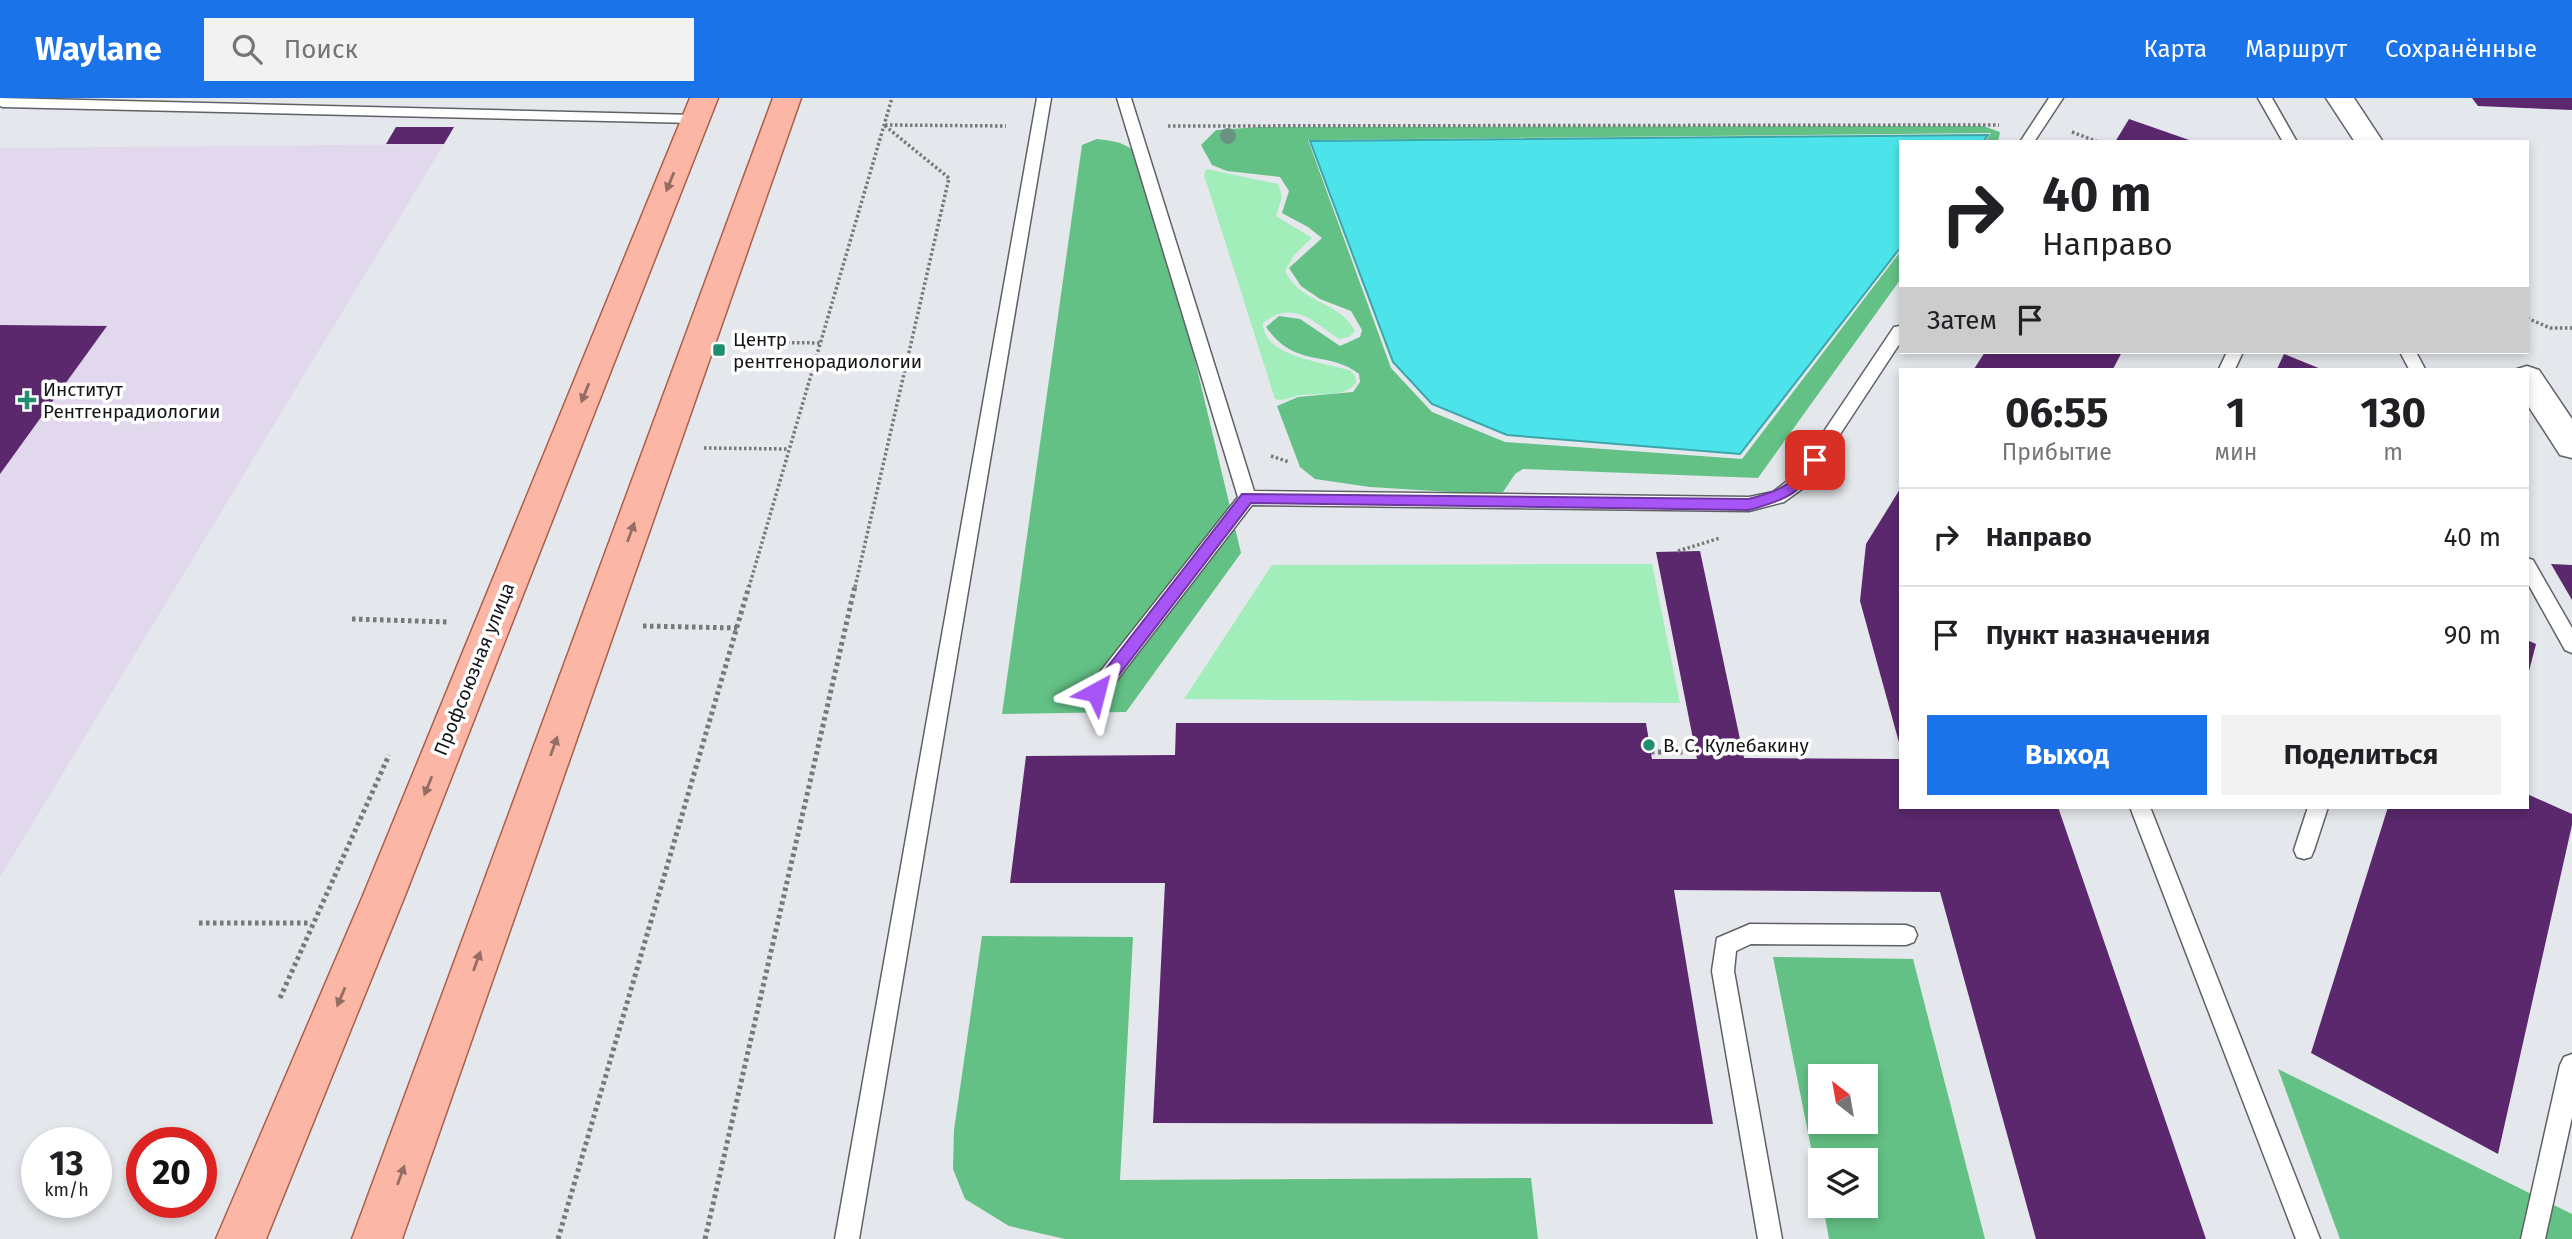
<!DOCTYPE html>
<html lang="ru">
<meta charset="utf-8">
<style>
:root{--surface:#fff;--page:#f2f2f2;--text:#202124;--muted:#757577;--line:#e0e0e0;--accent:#1a73e8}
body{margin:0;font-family:"Fira Sans",sans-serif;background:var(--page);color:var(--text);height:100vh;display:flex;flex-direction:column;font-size:26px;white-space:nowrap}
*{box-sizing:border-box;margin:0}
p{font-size:23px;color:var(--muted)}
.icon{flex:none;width:38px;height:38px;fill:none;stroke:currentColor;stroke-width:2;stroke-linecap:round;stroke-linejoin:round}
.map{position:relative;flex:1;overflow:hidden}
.panel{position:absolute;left:1899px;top:270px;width:630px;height:441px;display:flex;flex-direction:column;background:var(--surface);border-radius:0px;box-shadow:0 4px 10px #0003}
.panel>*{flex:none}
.top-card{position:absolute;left:1899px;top:42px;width:630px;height:214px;border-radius:0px;box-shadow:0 4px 10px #0003;background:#fff;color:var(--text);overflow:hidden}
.needle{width:46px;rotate:329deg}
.controls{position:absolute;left:1808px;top:966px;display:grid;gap:14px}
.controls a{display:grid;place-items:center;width:70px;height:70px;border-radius:0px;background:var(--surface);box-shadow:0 4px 10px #0003;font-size:35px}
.speed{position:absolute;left:21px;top:1029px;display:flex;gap:14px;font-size:35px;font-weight:700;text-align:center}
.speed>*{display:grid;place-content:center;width:91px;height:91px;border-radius:50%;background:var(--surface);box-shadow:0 4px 10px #0003;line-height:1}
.speed small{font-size:18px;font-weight:400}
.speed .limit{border:10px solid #d22;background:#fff;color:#111}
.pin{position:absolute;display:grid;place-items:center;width:60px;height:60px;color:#fff;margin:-30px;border-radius:14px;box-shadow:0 4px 10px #0006}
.me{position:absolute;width:77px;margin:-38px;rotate:38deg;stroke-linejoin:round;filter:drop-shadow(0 0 5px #0008)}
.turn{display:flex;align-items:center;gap:24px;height:147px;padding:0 28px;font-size:32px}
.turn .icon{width:91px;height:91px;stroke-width:2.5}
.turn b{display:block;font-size:49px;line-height:60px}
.then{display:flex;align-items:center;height:66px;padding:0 28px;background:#0003;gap:14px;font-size:26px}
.eta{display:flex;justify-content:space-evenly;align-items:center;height:119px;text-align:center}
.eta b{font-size:42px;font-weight:700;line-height:49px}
.button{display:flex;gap:14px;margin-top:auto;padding:14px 28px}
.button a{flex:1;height:80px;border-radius:0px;background:var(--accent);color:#fff;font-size:28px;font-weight:700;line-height:80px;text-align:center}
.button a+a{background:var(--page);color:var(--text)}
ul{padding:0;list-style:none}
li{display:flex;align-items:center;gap:21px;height:98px;padding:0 28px;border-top:2px solid var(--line)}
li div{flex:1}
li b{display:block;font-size:26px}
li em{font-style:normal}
header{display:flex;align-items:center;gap:42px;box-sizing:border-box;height:98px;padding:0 35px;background:var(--accent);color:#fff}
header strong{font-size:33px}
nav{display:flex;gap:38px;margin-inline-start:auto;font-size:24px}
.search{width:490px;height:63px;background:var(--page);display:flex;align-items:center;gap:18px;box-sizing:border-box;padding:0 24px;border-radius:0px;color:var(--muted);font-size:26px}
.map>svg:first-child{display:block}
.medical{fill:#e1d8ed}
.green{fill:#a1eeba}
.forest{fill:#63c185;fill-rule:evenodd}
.water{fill:#4ce4ea;stroke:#3ba6aa;stroke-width:2}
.building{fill:#5b286e}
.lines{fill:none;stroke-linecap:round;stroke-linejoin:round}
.lane-casing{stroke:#5f6165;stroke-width:3}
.street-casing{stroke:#5f6165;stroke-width:3}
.primary-casing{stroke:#aa5e4c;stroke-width:3}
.path-far1{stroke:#77787b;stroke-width:3.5;stroke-dasharray:2.5 2.5;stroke-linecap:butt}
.path{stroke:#77787b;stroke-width:5;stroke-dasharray:3.5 3.5;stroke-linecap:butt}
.lane{fill:#fff;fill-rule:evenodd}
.street{fill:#fff;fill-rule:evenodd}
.primary{fill:#fcb6a5;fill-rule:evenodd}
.tree{fill:#6a9481}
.oneway{fill:#946e65}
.route{fill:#a855f7;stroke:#6d37a1;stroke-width:2}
.poi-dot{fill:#208f6f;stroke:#fff;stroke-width:2.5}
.labels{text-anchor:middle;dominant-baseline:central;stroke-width:7;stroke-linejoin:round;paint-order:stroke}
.poi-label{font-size:19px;fill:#141516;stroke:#fff;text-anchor:start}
.street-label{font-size:19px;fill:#141516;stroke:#fff}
</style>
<header>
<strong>Waylane</strong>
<div class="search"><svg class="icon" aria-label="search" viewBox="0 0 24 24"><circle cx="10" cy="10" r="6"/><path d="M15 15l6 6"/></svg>Поиск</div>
<nav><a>Карта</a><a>Маршрут</a><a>Сохранённые</a></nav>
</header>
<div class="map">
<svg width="2572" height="1141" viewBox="0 0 2572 1141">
<rect width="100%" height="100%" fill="#e4e7eb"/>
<path class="medical" d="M444,46L0,779V50Z"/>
<g class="green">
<path d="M1206,71L1278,86L1282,99L1276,118L1312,140L1294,157L1285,173C1302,207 1339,202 1355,233L1349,239L1339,241C1313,223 1293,201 1263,225C1263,260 1327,264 1351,273L1355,278L1356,285C1344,300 1318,295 1302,297C1292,298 1284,304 1275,301L1204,77Z"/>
<path d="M1652,466L1680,605L1184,601L1272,467Z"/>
</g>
<g class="forest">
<path d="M1983,28L2000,34L1998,44H1985L1991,35L1308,42L1391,270L1432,314L1505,344L1742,361L1900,154V182L1758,380L1523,371L1515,376L1503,394L1484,396L1370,389L1315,381L1300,369L1277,308L1298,299L1353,294L1360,284L1359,276C1327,251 1297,272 1266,229L1279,218L1300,221L1340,248L1360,239L1362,232L1351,213L1320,201L1301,188L1289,170L1322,140L1308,129L1282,115L1289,93L1280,79L1227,73L1212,67L1201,47L1216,32L1259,29Z"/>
<path d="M1097,41C1132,44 1137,53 1152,82L1241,455L1126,614L1002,616L1082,47Z"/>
<path d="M982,838L1133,839L1120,1082L1531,1080L1538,1141H1065L1009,1128L965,1101L953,1071L954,1032Z"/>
<path d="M1773,859L1913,861L1985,1141H1829L1823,1108H1866V1062H1820V1095ZM1866,978V1024H1820V978Z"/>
<path d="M2278,971L2572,1116V1141H2340Z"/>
</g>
<path class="water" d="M1988,37L1983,44H1900V150L1740,356L1507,337L1432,306L1393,264L1310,43Z"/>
<g class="building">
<path d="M2472,0H2572V12L2478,8Z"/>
<path d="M2129,21L2192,43V44H2115Z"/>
<path d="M396,29H454L444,46H386Z"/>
<path d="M0,227L107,228L0,376Z"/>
<path d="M1985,254H2122L2113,271H1974Z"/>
<path d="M2284,256L2321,271H2277Z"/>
<path d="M1900,391V648L1860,503L1866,446Z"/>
<path d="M1700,453L1744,660L1900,661V709H2058L2206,1141H2036L1940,794L1674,792L1713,1026L1153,1025L1165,785H1010L1026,658L1175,657L1176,625H1646L1652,661H1697L1656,454Z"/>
<path d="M2551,466L2572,467V502Z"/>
<path d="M2527,542L2536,546L2528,577H2527Z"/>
<path d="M2527,696L2572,716V727L2498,1056L2311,955L2388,709H2527Z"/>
</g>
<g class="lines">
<g class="lane-casing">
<g id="lane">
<path d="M0,0L695,17L702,21L695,25L3,9L0,8Z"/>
<path d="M1037,0H1051L859,1141H835Z"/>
<path d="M1117,0H1131L1254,393L1749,399L1773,394L1794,378L1894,229L1900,228V245L1806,388L1784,404L1749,413L1252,407L1103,600L1096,602L1089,600L1086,594L1089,588L1238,399Z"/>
<path d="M2049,0H2063L2034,44H2020Z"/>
<path d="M2258,0H2272L2297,44H2283Z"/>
<path d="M2227,254H2243L2235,271H2219Z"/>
<path d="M2400,254H2416L2425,271H2409Z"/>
<path d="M2527,460L2533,462L2572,530V555L2565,552L2527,484Z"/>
<path d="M2130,709H2150L2320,1141H2296Z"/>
<path d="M2308,709H2328L2314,752L2311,759L2304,761L2297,759L2294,752Z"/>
<path d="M1750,826L1906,827L1914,830L1917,837L1914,844L1906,847L1751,846L1736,853L1734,873L1782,1141H1758L1712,873L1717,840Z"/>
<path d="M2572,956V1019L2545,1141H2521L2560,967L2564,959Z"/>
</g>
</g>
<g class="street-casing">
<g id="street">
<path d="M2326,0H2354L2383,44H2355Z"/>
<path d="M2527,268L2539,272L2572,321V360L2560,357L2527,306V271H2517Z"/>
</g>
</g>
<g class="primary-casing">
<g id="primary">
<path d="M690,0H718L404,800L266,1141H216L362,800Z"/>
<path d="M773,0H801L402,1141H352Z"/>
</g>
</g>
<g class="path-far1">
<path d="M885,27L1006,28"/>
<path d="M1168,28L1999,27"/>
<path d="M2072,34L2098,44"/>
<path d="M2527,220L2550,230H2572"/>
<path d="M742,244L820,245"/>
<path d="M704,350L789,351"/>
<path d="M1271,358L1289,364"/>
<path d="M1678,453L1720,440"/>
<path d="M749,489L892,0"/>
<path d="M855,489L949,80L884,27"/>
</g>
<g class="path">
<path d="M352,521L449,524"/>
<path d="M643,528L737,530"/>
<path d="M1651,654H1695"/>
<path d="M199,825H311"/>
<path d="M280,900L389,657"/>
<path d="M558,1141L749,488"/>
<path d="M705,1141L855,488"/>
</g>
<use href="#lane" class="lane"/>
<use href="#street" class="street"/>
<use href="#primary" class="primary"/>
</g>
<circle class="tree" cx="1228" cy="38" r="8"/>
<defs><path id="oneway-solid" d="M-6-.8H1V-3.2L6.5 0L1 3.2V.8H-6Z" transform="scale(1.75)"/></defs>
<g class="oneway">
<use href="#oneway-solid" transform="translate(670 84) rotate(112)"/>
<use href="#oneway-solid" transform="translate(585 295) rotate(112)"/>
<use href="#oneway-solid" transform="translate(631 434) rotate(-70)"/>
<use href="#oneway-solid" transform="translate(554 648) rotate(-70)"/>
<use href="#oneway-solid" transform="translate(428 688) rotate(112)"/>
<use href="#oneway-solid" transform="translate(477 863) rotate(-70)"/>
<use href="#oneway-solid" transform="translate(341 899) rotate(113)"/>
<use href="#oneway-solid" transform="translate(401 1077) rotate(-70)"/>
</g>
<path class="route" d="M1815,356L1822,362C1802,395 1786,402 1749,412L1251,405L1102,599H1090L1088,594L1242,396L1749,401C1766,396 1784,392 1796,378C1803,370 1805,360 1815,356Z"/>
<g class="poi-dot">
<rect x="712" y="245" width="14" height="14" rx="3.5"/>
<path d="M23.5 291.5h7v7h7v7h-7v7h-7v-7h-7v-7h7z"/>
<circle cx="1649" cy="647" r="7"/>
</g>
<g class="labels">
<g class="poi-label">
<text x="733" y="241">Центр<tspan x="733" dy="22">рентгенорадиологии</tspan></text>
<text x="43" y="291">Институт<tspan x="43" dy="22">Рентгенрадиологии</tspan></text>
<text x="1663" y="647">В. С. Кулебакину</text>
</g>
<g class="street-label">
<text transform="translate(474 571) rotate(-68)">Профсоюзная улица</text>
</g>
</g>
</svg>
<div class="controls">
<a><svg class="needle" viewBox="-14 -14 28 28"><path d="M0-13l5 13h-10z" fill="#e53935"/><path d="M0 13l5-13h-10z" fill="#757577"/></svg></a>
<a><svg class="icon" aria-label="layers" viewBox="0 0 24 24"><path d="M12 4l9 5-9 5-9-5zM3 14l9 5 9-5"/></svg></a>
</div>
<div class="speed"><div>13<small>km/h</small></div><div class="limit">20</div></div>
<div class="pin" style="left:1815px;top:362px;background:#d93025"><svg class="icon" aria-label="arrive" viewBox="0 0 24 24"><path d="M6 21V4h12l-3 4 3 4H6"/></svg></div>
<svg class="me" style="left:1096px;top:594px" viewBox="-20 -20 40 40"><path d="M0-17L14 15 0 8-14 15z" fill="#a855f7" stroke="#fff" stroke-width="4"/></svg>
<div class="top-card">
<div class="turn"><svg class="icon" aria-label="right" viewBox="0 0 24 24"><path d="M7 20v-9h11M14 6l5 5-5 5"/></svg><div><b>40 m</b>Направо</div></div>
<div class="then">Затем<svg class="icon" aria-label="arrive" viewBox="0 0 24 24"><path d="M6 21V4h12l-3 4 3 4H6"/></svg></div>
</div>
<section class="panel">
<div class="eta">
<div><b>06:55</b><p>Прибытие</p></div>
<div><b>1</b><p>мин</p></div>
<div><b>130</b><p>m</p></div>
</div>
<ul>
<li><svg class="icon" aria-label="right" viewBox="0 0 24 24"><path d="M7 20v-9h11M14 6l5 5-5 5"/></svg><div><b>Направо</b></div><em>40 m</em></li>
<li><svg class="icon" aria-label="arrive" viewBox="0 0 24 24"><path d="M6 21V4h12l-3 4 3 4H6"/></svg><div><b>Пункт назначения</b></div><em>90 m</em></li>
</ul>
<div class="button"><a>Выход</a><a>Поделиться</a></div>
</section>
</div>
